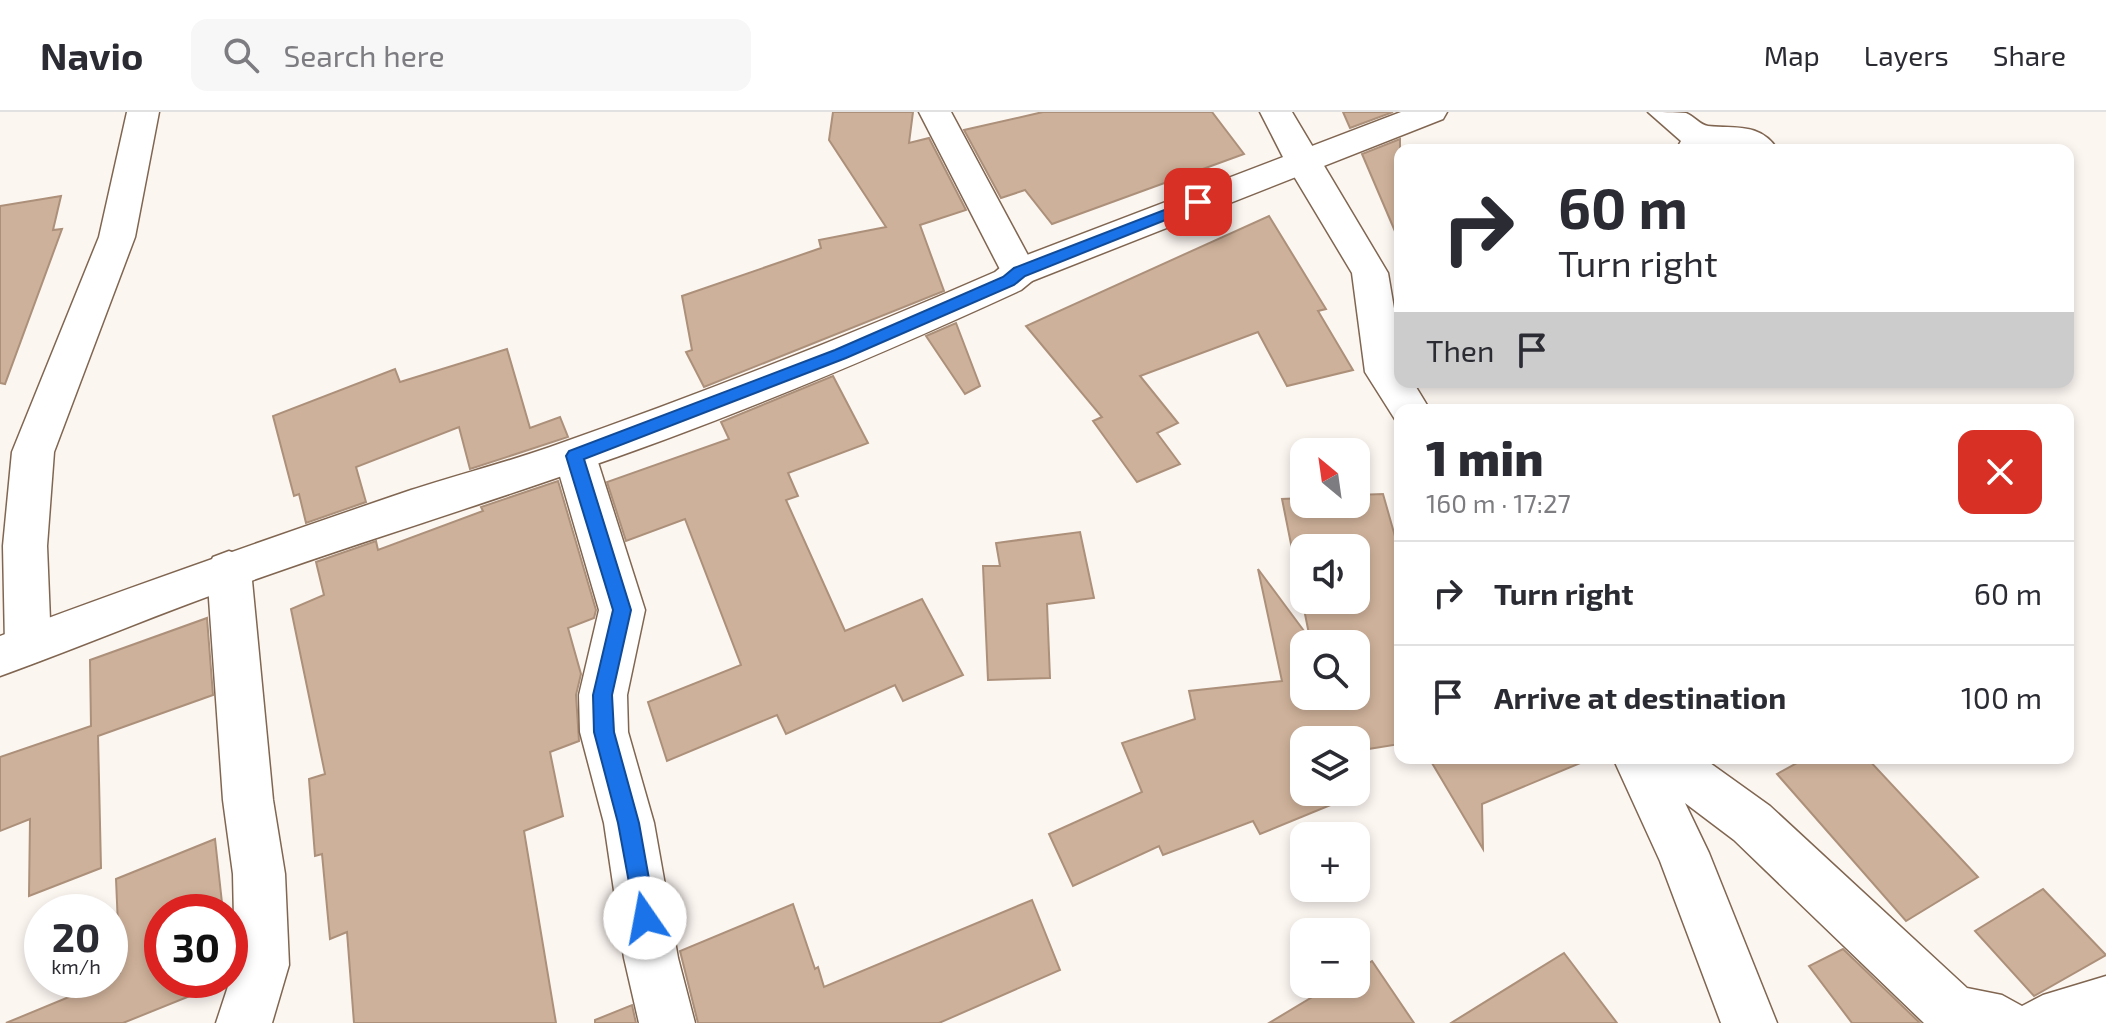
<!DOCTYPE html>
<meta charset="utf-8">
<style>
:root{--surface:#fff;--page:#f7f7f7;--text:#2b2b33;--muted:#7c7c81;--line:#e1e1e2}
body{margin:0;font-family:"Exo 2",sans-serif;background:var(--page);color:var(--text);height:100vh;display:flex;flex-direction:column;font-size:30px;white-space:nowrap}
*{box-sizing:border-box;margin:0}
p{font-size:26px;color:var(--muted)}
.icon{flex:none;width:44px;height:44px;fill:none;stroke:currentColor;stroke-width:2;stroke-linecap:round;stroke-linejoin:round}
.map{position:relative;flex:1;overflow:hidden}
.panel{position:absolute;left:1394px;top:292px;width:680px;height:360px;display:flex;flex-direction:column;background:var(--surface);border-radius:16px;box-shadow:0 4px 12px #0003}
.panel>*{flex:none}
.top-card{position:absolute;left:1394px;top:32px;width:680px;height:244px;border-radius:16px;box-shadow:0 4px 12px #0003;background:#fff;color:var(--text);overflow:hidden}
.needle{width:52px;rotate:331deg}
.tools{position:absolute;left:1290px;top:326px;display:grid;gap:16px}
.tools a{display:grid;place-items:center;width:80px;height:80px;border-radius:16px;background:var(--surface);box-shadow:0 4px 12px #0003;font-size:40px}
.speed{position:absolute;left:24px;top:782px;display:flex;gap:16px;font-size:40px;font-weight:700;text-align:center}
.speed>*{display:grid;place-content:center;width:104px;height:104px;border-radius:50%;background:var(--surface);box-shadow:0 4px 12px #0003;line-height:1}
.speed small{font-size:20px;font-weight:400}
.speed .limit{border:12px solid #d22;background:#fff;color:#111}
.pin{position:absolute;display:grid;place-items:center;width:68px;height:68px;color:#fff;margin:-34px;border-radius:16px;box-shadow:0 4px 12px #0006}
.me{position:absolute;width:88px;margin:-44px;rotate:348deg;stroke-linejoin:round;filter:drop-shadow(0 0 6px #0008)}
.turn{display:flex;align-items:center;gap:28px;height:168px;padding:0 32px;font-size:36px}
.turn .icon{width:104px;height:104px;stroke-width:2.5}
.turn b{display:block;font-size:56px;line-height:68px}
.then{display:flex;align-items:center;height:76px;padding:0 32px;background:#0003;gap:16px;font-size:30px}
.round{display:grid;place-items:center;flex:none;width:84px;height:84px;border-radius:16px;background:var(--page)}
.head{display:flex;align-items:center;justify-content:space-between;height:136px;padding:0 32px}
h1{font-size:48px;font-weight:800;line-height:60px}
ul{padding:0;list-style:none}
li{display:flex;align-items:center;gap:24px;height:104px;padding:0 32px;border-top:2px solid var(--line)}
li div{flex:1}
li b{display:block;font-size:30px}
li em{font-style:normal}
header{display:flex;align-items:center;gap:48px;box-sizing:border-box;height:112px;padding:0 40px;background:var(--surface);border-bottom:2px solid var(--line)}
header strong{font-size:38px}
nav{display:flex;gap:44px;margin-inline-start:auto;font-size:28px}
.search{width:560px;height:72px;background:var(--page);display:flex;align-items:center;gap:20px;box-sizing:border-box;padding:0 28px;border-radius:16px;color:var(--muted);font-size:30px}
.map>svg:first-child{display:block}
.building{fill:#ceb19a;stroke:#ac907a;stroke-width:2;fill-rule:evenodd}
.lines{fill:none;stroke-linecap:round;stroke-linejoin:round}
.minor-casing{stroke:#806651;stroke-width:3}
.tertiary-casing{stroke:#806651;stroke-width:3}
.minor{fill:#fff;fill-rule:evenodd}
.tertiary{fill:#fff;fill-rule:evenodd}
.route{fill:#1a73e8;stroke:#114b97;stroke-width:2}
</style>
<header>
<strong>Navio</strong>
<div class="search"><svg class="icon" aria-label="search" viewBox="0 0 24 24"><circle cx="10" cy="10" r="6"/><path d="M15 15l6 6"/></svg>Search here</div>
<nav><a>Map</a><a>Layers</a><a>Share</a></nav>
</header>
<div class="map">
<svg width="2106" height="911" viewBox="0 0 2106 911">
<rect width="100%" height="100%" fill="#fcf6f1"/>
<g class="building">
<path d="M833,0H913L909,31L929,26L966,98L920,113L944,179L704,275L686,240L692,238L682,184L821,136L819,128L886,115L829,28Z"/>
<path d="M1043,0H1212L1244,42L1052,112L1025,78L1001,86L964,18Z"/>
<path d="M1343,0H1393L1350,16Z"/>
<path d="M1400,27V131L1362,42Z"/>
<path d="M61,84L53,118L62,117L5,272L0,271V94Z"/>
<path d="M1269,104L1326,197L1318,199L1353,258L1287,274L1258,220L1140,264L1178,311L1157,321L1180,352L1137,370L1093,309L1102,305L1026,214Z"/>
<path d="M956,211L980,274L965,282L926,224Z"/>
<path d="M507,237L530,316L560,305L568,325L470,357L459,315L356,355L366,390L306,411L299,382L294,384L273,304L395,257L400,270Z"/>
<path d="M833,264L868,331L788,361L798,384L786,388L845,519L922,487L963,563L903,589L895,573L786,622L777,603L667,649L648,590L741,553L685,407L626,429L607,370L729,327L721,310Z"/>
<path d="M558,369L596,498L594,506L568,516L581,562L576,583L579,629L550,640L563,704L524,719L556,911H354L347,820L330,827L322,742L315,744L309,667L325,662L291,497L324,483L316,450L376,429L378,438L483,399L481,395Z"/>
<path d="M1383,382L1400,442V632L1356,639V628H1304V680H1333L1338,690L1260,722L1253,709L1163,743L1159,734L1073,774L1049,722L1142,680L1122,631L1195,607L1189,579L1282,569L1258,457L1310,527L1282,387L1304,386V392H1356V383ZM1304,436H1356V488H1304ZM1304,532H1356V584H1304Z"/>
<path d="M1080,420L1094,486L1047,492L1050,566L988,568L983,454H1000L996,431Z"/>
<path d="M207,506L213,583L98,624L101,756L29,784L30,707L0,719V645L91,614L90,548Z"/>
<path d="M1429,646H1590V647L1482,692L1483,737Z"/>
<path d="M1806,646H1867L1978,765L1906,809L1777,662Z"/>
<path d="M215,727L223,800H162V868L227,869L123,911H6L110,868L120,861L116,767Z"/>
<path d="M2043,777L2106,843L2034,884L1975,819Z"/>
<path d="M1032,788L1060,858L939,911H698L680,839L793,792L815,857L818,855L824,875Z"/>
<path d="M1843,837L1920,911H1852L1809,854Z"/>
<path d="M1564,841L1617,911H1451Z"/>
<path d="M1372,849L1414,911H1269L1334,872H1356V859Z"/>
<path d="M632,893L636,911H595V908Z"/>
</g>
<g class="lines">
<g class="minor-casing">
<g id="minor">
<path d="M127,0H159L135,125L54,340L47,434L51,533L44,547L28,553L12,547L5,533L3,434L12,340L99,125Z"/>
<path d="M919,0H951L1037,160L1032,169L1019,173L1006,169Z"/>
<path d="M1260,0H1292L1388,161L1400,232V270H1413L1430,298H1400V310L1396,309L1365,260L1352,161L1286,51Z"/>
<path d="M1648,0C1659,0 1676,0 1686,1C1694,4 1700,13 1708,14C1735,17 1760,10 1778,38L1711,35L1710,38H1676L1681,29Z"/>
<path d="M575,328L590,333L596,344L645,498L627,583L628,620L654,711L678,846L695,911H639L624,846L604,711L580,620L579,583L599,498L554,344L560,333Z"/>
<path d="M229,439L245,445L251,458L273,688L285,762L289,853L272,911H216L235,853L233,762L223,688L207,458L213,445Z"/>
<path d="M1613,646H1703L1770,694L1967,876L2002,883L2022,894L2043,883L2106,864V911H1924L1734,728L1685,691L1709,741L1777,911H1721L1660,749Z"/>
</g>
</g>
<g class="tertiary-casing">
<path id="tertiary" d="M1401,0H1447L1443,7L1032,169L1021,178C873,246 722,310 568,362C462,399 354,432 248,470C165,499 83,534 0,564V524C136,473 273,425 411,378C457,363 504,351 550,335C700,282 849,224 995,160L1006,151Z"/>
</g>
<use href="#minor" class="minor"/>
<use href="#tertiary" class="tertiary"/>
</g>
<path class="route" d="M1198,85L1203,86V93L1025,164L1014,173L846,246L584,347L631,498L612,583L614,620L639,711L656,806L653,814L645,817L637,814L618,711L594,620L593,583L613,498L566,344L569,339L835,238L1003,165L1014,156Z"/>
</svg>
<div class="tools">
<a><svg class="needle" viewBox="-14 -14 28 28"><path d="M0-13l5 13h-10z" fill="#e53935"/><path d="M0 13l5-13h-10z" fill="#7c7c81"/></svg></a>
<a><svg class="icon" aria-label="sound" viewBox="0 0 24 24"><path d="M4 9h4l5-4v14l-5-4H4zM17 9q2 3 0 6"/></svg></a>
<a><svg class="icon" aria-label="search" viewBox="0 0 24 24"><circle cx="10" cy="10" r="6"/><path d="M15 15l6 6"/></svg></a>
<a><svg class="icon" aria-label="layers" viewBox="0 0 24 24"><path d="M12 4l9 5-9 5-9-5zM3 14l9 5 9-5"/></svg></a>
<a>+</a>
<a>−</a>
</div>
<div class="speed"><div>20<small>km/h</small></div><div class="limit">30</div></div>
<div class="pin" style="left:1198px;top:90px;background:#d93025"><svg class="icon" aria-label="arrive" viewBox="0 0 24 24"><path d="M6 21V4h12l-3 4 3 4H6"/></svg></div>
<svg class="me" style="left:645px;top:806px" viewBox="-20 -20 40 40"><circle r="19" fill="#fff"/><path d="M0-13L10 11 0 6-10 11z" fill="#1a73e8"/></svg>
<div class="top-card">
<div class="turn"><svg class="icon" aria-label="right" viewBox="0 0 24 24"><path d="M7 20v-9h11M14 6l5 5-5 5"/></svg><div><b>60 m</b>Turn right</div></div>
<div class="then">Then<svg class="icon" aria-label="arrive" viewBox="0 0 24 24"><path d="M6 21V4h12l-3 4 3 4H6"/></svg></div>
</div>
<section class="panel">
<div class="head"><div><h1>1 min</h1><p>160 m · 17:27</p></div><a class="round" style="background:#d93025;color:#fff"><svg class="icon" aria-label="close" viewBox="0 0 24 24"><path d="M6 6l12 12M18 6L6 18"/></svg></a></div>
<ul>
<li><svg class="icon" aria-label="right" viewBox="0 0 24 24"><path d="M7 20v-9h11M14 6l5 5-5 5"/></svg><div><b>Turn right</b></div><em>60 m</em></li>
<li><svg class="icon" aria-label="arrive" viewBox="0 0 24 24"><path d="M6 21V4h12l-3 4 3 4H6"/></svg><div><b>Arrive at destination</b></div><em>100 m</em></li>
</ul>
</section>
</div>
